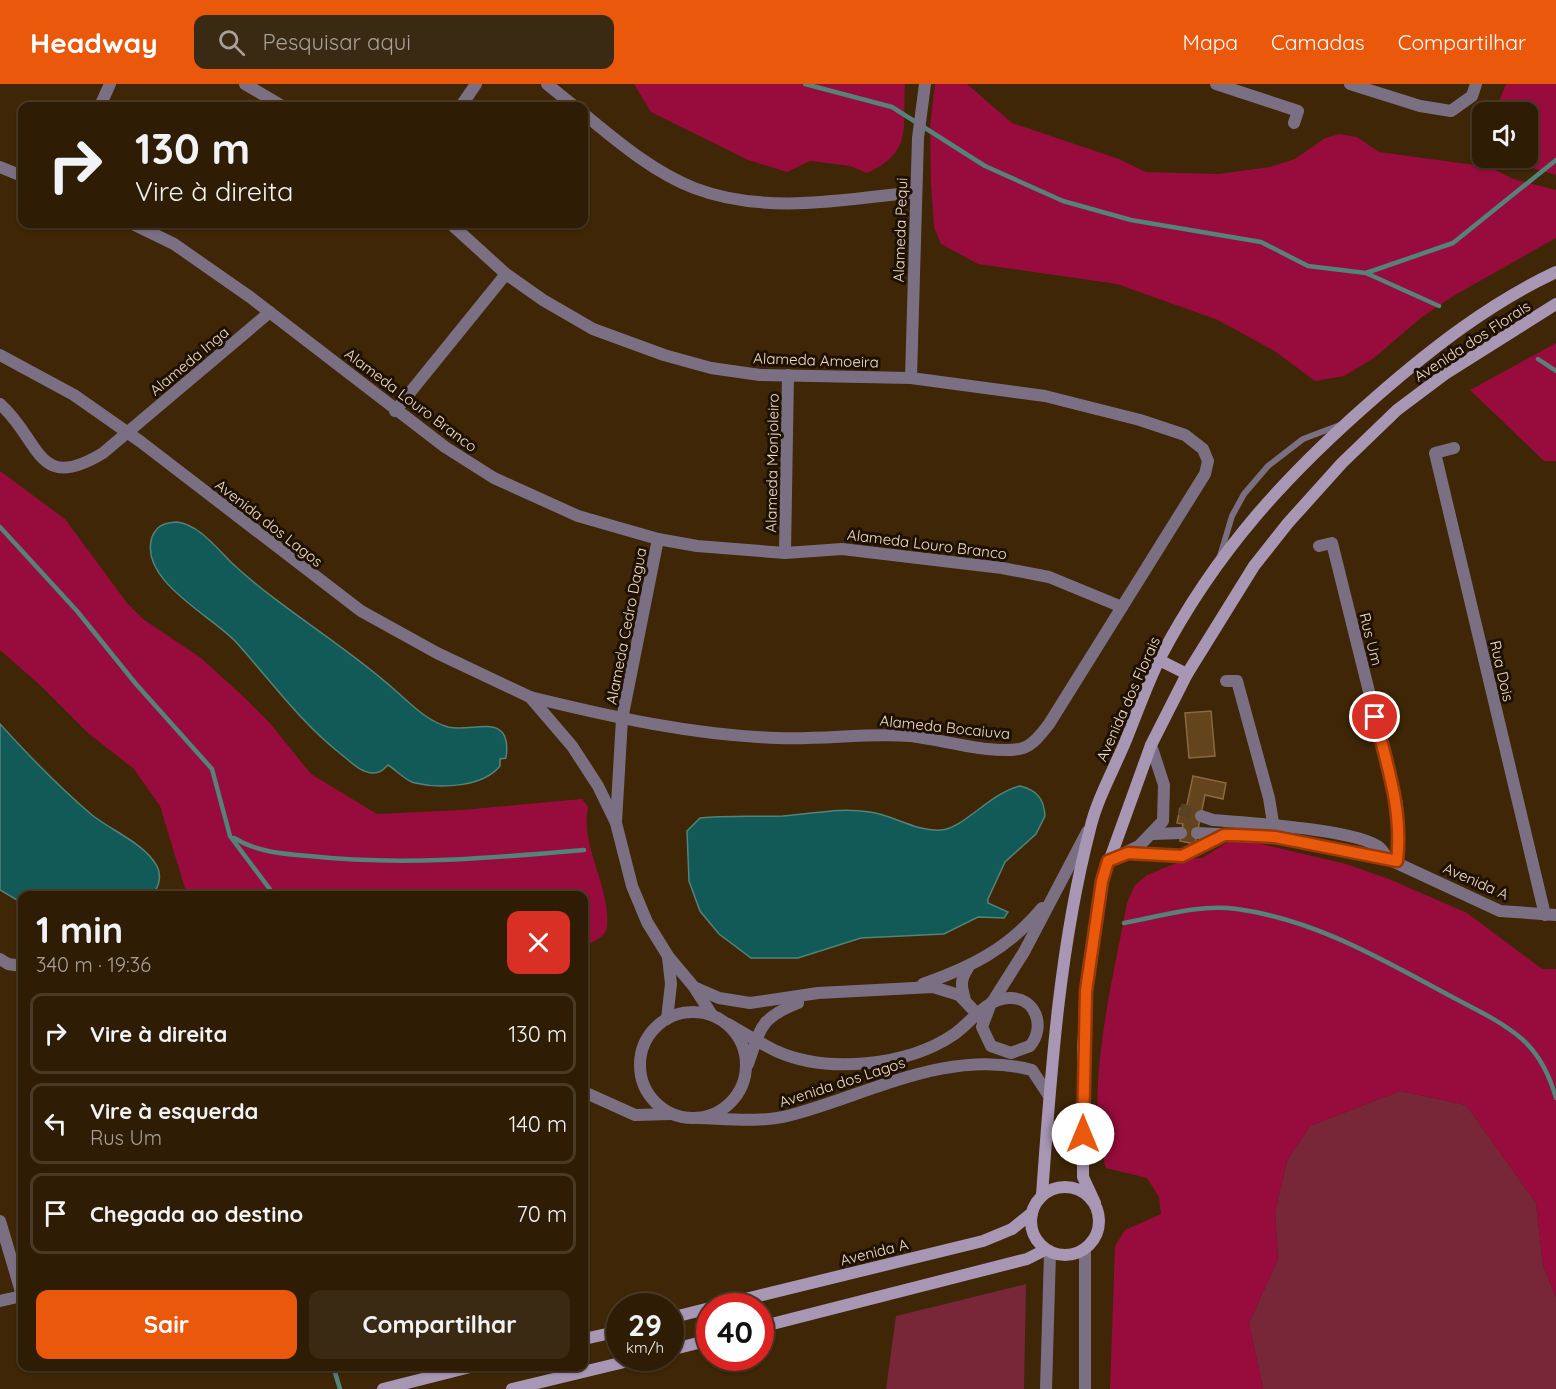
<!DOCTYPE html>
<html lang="pt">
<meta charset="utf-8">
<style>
:root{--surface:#2e1c04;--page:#3a2913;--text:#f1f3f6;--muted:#a7a19a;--line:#493a26;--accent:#ea580c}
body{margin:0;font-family:Quicksand,sans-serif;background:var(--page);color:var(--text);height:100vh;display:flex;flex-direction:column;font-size:22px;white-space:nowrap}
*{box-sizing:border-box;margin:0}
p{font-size:20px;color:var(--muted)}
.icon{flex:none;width:33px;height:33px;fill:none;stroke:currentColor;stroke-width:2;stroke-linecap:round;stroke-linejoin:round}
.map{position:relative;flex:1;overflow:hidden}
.sheet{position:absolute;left:18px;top:807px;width:570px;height:480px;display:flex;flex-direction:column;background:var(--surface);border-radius:12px;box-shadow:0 2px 4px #0004,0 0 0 2px var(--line)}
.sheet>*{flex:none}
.top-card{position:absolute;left:18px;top:18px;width:570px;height:126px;border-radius:12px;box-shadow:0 2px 4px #0004,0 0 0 2px var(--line);background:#2e1c04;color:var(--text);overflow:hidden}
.tools{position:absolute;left:1472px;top:18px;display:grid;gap:12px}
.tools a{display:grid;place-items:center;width:66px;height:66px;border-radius:12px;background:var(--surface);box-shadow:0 2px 4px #0004,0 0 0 2px var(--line);font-size:30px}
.speed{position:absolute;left:606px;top:1209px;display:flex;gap:12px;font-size:30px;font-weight:700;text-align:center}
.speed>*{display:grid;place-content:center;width:78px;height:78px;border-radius:50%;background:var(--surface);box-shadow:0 2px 4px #0004,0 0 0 2px var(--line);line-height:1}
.speed small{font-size:15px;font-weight:400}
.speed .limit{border:9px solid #d22;background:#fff;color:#111}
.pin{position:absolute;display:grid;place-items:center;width:51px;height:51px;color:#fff;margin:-26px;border:3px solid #fff;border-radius:50%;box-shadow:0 2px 6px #0007}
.me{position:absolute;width:66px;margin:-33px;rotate:0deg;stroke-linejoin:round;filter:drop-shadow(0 0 4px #0008)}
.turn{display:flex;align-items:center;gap:21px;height:126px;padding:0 18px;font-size:27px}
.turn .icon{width:78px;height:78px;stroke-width:2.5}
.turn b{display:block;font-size:42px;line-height:51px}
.round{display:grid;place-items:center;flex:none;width:63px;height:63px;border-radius:12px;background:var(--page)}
.overview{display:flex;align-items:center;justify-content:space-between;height:102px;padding:0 18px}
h1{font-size:36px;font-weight:800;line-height:45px}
.action{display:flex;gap:12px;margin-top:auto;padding:12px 18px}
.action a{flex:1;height:69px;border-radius:12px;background:var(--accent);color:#fff;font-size:24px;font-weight:800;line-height:69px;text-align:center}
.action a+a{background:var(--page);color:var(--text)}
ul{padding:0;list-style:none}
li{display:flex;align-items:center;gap:18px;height:81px;margin:0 12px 9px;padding:0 6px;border:3px solid var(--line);border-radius:12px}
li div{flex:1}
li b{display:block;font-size:22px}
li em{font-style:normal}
header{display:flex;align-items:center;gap:36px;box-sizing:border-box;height:84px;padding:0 30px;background:var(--accent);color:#fff}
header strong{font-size:28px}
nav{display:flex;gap:33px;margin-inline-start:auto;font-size:21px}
.search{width:420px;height:54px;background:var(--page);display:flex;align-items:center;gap:15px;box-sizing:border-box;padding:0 21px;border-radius:12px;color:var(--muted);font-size:22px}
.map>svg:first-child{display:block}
.green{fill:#782739}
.forest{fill:#970c3c}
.water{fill:#125a57;stroke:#558279;stroke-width:1.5}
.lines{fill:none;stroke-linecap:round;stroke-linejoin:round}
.stream{stroke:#558279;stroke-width:4.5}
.building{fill:#64441c;stroke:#8b6940;stroke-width:1.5}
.street-tunnel{stroke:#594223;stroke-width:12;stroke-dasharray:12 6;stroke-linecap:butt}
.lane{stroke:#7b7083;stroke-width:6}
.street{stroke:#7b7083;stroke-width:12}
.secondary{stroke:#a896b5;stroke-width:12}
.route-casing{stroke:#983908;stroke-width:15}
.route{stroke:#ea580c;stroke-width:10}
.labels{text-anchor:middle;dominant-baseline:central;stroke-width:6;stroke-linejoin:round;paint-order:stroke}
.street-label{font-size:15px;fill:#f2dec9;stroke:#1e1103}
</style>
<header>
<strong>Headway</strong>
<div class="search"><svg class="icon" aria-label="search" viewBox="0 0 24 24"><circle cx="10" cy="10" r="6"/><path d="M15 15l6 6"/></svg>Pesquisar aqui</div>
<nav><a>Mapa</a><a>Camadas</a><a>Compartilhar</a></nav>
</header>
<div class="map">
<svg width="1556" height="1305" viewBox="0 0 1556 1305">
<rect width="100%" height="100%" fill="#3e2606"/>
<g class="green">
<path d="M1400,1007L1466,1021L1536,1119L1543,1181L1556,1213V1305H1263L1249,1239L1278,1175L1275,1128L1287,1077L1310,1042Z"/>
<path d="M1026,1200L1024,1305H886L896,1232Z"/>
</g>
<g class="forest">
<path d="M634,0H905C902,42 914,68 867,89L850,82L810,77L787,88L748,76L651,28Z"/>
<path d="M935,0H967L1012,39L1119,75L1146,88L1218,90L1270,83L1295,75L1325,54L1340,50L1357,53L1379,68L1490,83L1513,95L1556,106V154L1455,211L1422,233L1374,274L1344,292L1315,297L1276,268L1218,236L1117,200L978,180L941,160L934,143L931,100L930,42Z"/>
<path d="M1506,0H1556V91L1498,74H1527V28H1495Z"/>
<path d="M1556,259V377H1544L1470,306Z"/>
<path d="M0,387L65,435L127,519L143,535L201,574L245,614L269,638L311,690L377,730L462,726L582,715L588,723C580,764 611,802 607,843C606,852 597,855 591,859L584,857V812L187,811L160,722L134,685L88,649L41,602L0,566Z"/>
<path d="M1244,756L1346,780L1389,795L1467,829L1542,885H1556V1213L1543,1181L1536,1119L1466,1021L1400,1007L1310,1042L1287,1077L1275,1128L1278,1175L1249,1239L1263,1305H1110L1115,1162L1125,1146L1161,1130L1159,1113L1147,1094L1106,1084C1082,1015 1114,891 1127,819L1135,801L1147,791L1186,775L1202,774L1228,758Z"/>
</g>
<g class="water">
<path d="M177,438C200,441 217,465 234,481C284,527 345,561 396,607C412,621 427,637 448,643C473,649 513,626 506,674L500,675V682C483,703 441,705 415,699C407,698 396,686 388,681C383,686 380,689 373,689C361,689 351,678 342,671C300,638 271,597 236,558C212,532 138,496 152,453C157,441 164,439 177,438Z"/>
<path d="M0,640C29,672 59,703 92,731C112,747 144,759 157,782C162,792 159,803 152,811L22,812V819L0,806Z"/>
<path d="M1020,702C1037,706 1044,715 1045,732L1036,750L1005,778L988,815V819L1008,828L1004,834L978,833L944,850L861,854L798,874H751L719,850L700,827L689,797L687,747L700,734C728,731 755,733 783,732C815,730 836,723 870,728C893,731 917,748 941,746C963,745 990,709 1020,702Z"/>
</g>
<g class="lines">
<g class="stream">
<path d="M805,0L892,23L985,82L1063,117L1131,136L1261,158L1308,182L1366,189L1439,222"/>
<path d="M1366,189L1453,159L1556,76"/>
<path d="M1538,275L1556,287"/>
<path d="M0,443L77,527L136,600L212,685L230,752L275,812"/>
<path d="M234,754C257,768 283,770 309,772C401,782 493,774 584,766"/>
<path d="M1124,839C1162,832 1198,820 1237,825C1318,836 1386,878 1456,915C1479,927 1502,938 1522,955C1539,970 1550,993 1556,1014"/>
<path d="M333,1282L340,1305"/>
</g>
</g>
<g class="building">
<path d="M1211,627L1215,672L1189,674L1185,629Z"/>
<path d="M1193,692L1226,699L1223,715L1205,711L1195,760L1180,757L1183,740L1177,739L1180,724L1186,725Z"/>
</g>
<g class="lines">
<path class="street-tunnel" d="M1180,725L1201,732"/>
<g class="lane">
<path d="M1220,472L1232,432L1244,410L1268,382L1303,355L1340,341"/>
<path d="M1131,769L1182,772L1221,753"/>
</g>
<g class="street">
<path d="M245,0L282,22"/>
<path d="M547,0L574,22"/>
<path d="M1216,0L1298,27L1294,39"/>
<path d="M1350,0L1420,22L1451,27L1472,12L1476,0"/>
<path d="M100,22L110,0"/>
<path d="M461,22L476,0"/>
<path d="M584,30C617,57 653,88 694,104C765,131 842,116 915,108"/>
<path d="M0,83L22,92"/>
<path d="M133,140L174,160L250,213L445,363L494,394L578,432L658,455L697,462L785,469L842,465L1002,484L1049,493L1122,523"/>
<path d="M451,140L506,190L543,216L593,245L664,271L711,284L760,291L911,294L1045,312L1140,336L1185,351L1203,365L1208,377L1205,390L1049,640C1042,649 1034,660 1023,664C996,672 940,655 910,652C865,649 821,656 777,654C692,651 612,633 530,613"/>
<path d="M0,271L74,311L141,358L361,527L437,569L530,613L572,662L598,702L616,739L632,802L647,838L668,872L694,903L712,931"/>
<path d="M911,294L918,54L925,0"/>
<path d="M0,320C41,356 36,410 103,369L270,228"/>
<path d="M395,327L506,190"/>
<path d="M1454,364L1435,369L1545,831"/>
<path d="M1319,462L1332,459L1397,720L1399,757L1397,777"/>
<path d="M785,469L788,291"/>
<path d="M1226,597H1237L1269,714L1274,745"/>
<path d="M1201,732L1213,736C1245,739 1359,745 1380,764C1383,767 1386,772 1388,775"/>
<path d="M616,738L622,635L658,455"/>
<path d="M1197,749L1275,753L1388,775L1500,827L1556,831"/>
<path d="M1153,750L1181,749"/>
<path d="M1108,777L1139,762L1163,737L1164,701L1151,661"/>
<path d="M0,875L8,880L22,882"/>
<path d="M923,900C971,883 1008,865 1042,824"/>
<path d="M696,904L719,914L750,919L818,909L933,903L959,911L982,935"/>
<path d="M965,916C961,902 960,896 968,884"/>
<path d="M993,917L1024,868L1087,748"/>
<circle cx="693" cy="981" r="53"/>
<path d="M667,935L671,900L668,873"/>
<path d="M728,940C743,949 760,959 776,967C827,990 907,982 953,951C971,939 985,915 1009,914C1036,913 1046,943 1030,962L1011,969L991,962L982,943L991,919"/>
<path d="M748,980C761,943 760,934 798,919"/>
<path d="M584,1008L635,1031L671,1030"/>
<path d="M699,1034C729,1035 762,1039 791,1031C870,1010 948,964 1032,986L1049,1012"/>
<path d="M0,1137L22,1211"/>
<path d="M1085,1165V1305"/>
<path d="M0,1217L22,1212"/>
<path d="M1046,1305L1050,1169"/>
</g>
<g class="secondary">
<path d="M1159,576L1187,590"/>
<circle cx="1065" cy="1137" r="34"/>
<path d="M1042,1111C1051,988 1059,865 1090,745C1097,715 1114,685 1126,656C1137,629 1147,600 1160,574C1216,467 1287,390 1377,312C1432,264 1490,219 1556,188"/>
<path d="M1095,1119L1083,1093V965L1087,907L1102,797L1151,661L1187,590L1254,482L1288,439L1342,379L1397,326L1445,290L1556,220"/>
<path d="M717,1222L983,1157L1012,1145L1032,1129"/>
<path d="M670,1234L710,1224"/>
<path d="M760,1243L1027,1175L1045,1166"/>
<path d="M584,1255L620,1247"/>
<path d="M670,1266L710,1256"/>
<path d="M383,1305L474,1282"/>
<path d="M512,1305L641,1274"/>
</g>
</g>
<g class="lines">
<g class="route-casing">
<path id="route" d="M1083,1050L1086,907L1102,797L1108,777L1128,769L1182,772L1224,751H1236L1275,753L1397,777C1403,727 1387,681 1375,633"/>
</g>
<use href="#route" class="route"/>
</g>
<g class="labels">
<g class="street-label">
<text transform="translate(900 146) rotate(-88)">Alameda Pequi</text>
<text transform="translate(1472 257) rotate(-33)">Avenida dos Florais</text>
<text transform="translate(816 276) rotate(2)">Alameda Amoeira</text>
<text transform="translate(189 277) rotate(-40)">Alameda Inga</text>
<text transform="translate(411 316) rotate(37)">Alameda Louro Branco</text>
<text transform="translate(772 379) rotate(-89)">Alameda Monjoleiro</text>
<text transform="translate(269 439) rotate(38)">Avenida dos Lagos</text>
<text transform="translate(927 460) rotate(7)">Alameda Louro Branco</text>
<text transform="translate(626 542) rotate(-79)">Alameda Cedro Dagua</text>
<text transform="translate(1371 555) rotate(76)">Rus Um</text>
<text transform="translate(1502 587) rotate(77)">Rua Dois</text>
<text transform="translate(1128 615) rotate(-66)">Avenida dos Florais</text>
<text transform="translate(945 643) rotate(6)">Alameda Bocaiuva</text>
<text transform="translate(1476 797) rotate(24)">Avenida A</text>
<text transform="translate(842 998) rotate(-18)">Avenida dos Lagos</text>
<text transform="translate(874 1168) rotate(-14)">Avenida A</text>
</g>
</g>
</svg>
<div class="tools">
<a><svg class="icon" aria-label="sound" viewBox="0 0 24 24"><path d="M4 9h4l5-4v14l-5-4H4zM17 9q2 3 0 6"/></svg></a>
</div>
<div class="speed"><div>29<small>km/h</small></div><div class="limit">40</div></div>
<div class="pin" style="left:1375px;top:633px;background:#d93025"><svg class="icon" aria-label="arrive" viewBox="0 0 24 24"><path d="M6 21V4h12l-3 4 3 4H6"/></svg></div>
<svg class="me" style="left:1083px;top:1050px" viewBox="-20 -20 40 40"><circle r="19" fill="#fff"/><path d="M0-13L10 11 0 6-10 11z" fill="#ea580c"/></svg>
<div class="top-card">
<div class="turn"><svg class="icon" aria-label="right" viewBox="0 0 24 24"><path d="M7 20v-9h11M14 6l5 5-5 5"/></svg><div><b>130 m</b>Vire à direita</div></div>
</div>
<section class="sheet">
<div class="overview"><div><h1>1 min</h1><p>340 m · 19:36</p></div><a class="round" style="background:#d93025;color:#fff"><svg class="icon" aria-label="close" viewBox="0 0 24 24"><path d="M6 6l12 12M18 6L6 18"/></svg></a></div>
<ul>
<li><svg class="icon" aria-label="right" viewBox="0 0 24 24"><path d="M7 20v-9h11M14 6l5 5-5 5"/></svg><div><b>Vire à direita</b></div><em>130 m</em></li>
<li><svg class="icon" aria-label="left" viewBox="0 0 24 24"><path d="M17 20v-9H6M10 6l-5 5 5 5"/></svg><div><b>Vire à esquerda</b><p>Rus Um</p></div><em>140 m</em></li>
<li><svg class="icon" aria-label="arrive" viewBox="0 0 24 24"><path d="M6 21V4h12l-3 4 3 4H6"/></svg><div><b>Chegada ao destino</b></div><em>70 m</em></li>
</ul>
<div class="action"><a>Sair</a><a>Compartilhar</a></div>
</section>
</div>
